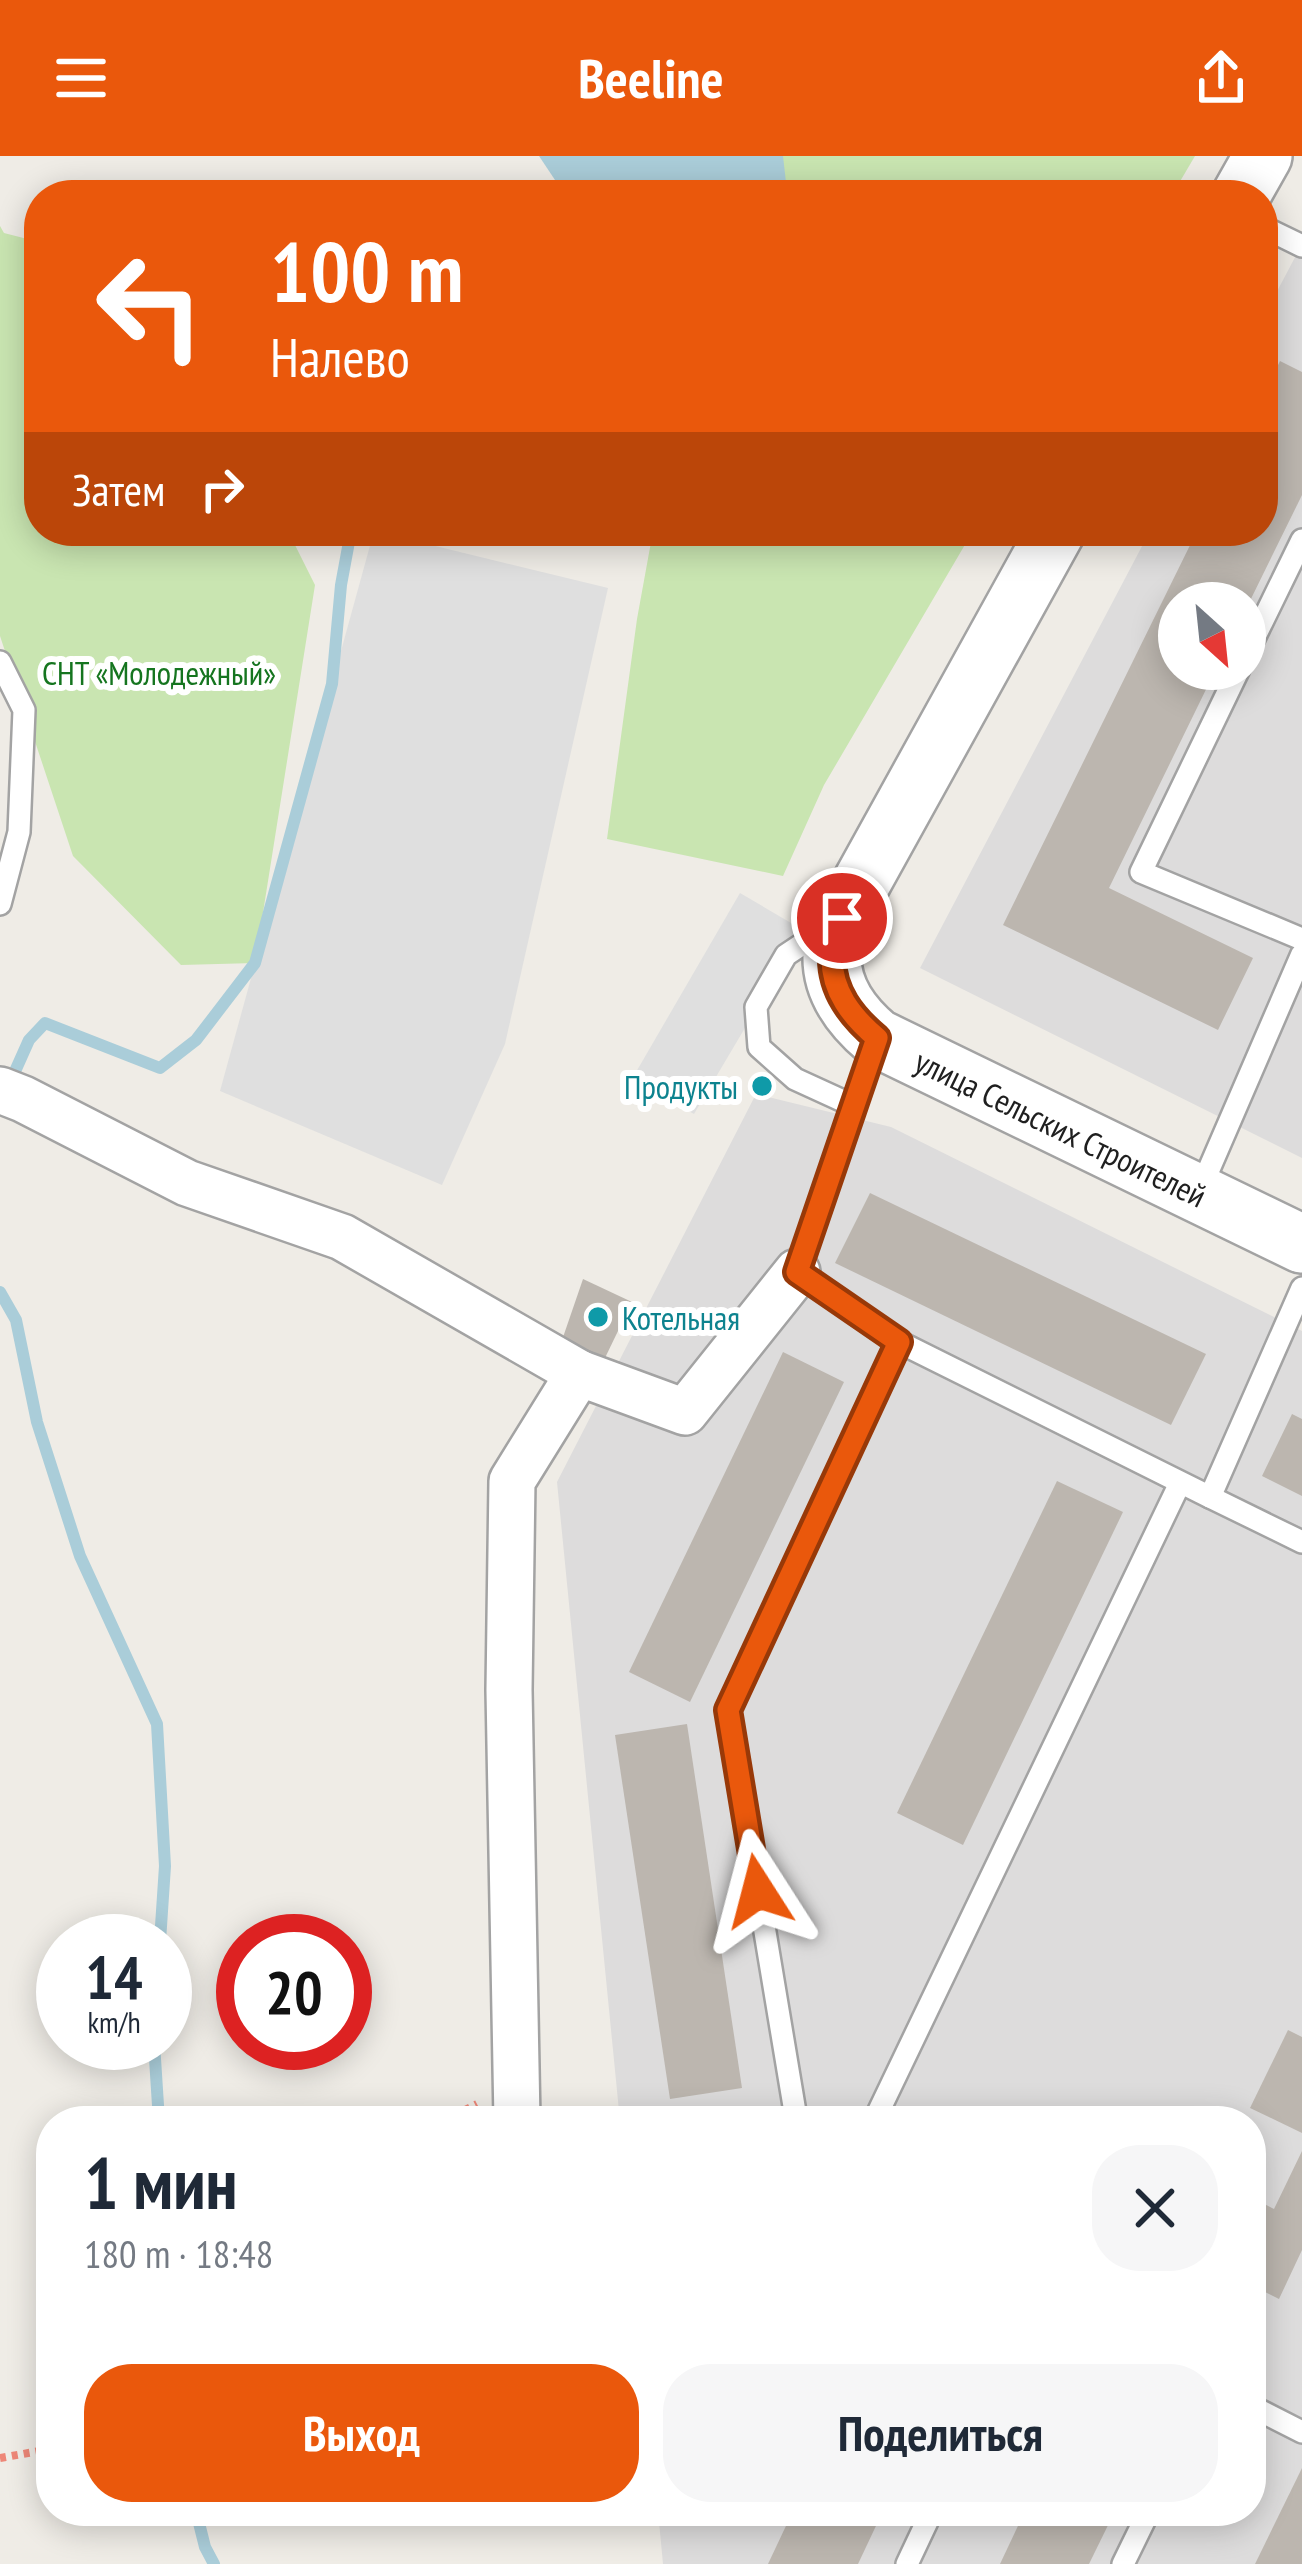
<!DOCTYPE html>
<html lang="ru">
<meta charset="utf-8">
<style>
:root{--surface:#fff;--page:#f6f6f7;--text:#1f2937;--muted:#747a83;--accent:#ea580c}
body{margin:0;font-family:"PT Sans Narrow",sans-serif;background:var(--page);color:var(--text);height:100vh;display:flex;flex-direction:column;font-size:45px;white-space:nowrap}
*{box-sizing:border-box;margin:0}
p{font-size:39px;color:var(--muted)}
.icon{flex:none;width:66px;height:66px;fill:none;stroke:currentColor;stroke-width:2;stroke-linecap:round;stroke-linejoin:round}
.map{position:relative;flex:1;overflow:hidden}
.sheet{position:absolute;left:36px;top:1950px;width:1230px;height:420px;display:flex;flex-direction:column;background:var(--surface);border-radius:48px;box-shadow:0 6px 30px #0003}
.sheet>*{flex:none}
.guide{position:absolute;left:24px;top:24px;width:1254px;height:366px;border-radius:48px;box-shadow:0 6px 30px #0003;background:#ea580c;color:#fff;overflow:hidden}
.needle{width:78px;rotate:153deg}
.buttons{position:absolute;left:1158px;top:426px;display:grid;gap:24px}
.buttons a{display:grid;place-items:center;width:108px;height:108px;border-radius:50%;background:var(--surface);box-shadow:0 6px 30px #0003;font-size:60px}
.speed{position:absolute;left:36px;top:1758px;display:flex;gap:24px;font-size:60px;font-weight:700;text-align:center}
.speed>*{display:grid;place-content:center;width:156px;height:156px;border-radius:50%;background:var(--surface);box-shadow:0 6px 30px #0003;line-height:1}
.speed small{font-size:30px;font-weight:400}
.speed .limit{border:18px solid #d22;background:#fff;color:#111}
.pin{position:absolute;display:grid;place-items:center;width:102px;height:102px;color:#fff;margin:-51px;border:6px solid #fff;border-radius:50%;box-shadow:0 3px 12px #0007}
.me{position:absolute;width:132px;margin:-66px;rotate:351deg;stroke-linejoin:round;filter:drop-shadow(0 0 9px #0008)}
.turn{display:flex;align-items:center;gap:42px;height:252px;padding:0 48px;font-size:54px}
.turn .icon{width:156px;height:156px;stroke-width:2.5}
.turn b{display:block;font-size:84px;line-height:102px}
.then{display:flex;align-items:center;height:114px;padding:0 48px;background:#0003;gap:24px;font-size:45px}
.round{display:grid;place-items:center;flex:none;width:126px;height:126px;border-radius:48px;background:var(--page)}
.summary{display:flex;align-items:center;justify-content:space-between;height:204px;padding:0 48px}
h1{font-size:72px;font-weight:700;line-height:90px}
.primary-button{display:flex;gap:24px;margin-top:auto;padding:24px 48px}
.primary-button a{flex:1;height:138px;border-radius:48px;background:var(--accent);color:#fff;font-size:48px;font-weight:700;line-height:138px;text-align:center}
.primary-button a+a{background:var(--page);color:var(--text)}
header{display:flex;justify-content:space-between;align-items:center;height:156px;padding:0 48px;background:var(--accent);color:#fff;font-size:54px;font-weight:700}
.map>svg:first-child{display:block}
.residential{fill:#dddcdc;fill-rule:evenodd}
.grass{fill:#c9e5b1}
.parking{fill:#dfdfdf}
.water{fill:#aacdd9}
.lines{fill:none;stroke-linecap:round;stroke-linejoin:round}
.stream{stroke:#aacdd9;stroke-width:12}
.building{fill:#bcb6af}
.service-casing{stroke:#a3a3a3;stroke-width:26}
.minor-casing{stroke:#a3a3a3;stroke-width:50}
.tertiary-casing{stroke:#a3a3a3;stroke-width:62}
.path{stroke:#ee8778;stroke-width:8;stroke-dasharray:6 6;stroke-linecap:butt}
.service{stroke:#fff;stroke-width:21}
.minor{stroke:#fff;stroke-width:45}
.tertiary{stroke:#fff;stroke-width:57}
.route-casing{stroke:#983908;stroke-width:30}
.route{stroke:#ea580c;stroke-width:21}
.culture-dot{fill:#0f9aa8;stroke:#fff;stroke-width:4.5}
.labels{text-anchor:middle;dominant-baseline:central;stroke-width:12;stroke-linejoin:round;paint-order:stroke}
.park-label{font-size:33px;fill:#15751f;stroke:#fff}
.culture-label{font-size:33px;fill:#0d838f;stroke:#fff;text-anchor:end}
.street-label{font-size:33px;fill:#1f1f1f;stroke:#fff}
</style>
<header><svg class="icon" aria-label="menu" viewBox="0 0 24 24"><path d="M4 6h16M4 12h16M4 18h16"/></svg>Beeline<svg class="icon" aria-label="share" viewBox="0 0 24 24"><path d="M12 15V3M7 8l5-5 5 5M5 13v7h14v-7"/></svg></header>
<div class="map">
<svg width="1302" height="2408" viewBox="0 0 1302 2408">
<rect width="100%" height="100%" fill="#efece6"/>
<g class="residential">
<path d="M1302,88V1002L920,812L1150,375H1263V162ZM1179,447H1245V513H1179Z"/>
<path d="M756,938L891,971L1302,1175V2408H663L658,2355H1251V1965H620L557,1326Z"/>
</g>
<g class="grass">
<path d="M651,0H1195L1172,39H655Z"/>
<path d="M0,70L4,77L39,86V375H288L315,429L255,807L181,809L73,700L0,480Z"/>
<path d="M653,375H973L824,629L783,720L607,683L637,463Z"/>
</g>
<g class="parking">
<path d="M374,375L608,432L505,888L442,1029L220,935Z"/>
<path d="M740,737L803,774L694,958L632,923Z"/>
</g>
<path class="water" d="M539,0H783L787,35L785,39H565Z"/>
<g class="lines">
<g class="stream">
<path d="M8,931L29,884L45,867L160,912L196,884L255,807L332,528L341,429L351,375"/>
<path d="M0,1136L16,1164L37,1266L80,1400L157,1568L165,1710L160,1785"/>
<path d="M154,1887L159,1965"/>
<path d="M196,2355L205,2391L214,2408"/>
</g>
</g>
<g class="building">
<path d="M1280,205L1302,216V339L1245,455V447H1179V513H1216L1109,732L1253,802L1218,874L1003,769L1197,375H1263V240Z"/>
<path d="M870,1037L1206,1198L1171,1269L835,1107Z"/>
<path d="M583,1123L632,1146L604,1204L561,1187Z"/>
<path d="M783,1196L844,1226L690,1546L629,1516Z"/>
<path d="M1292,1258L1302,1263V1340L1262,1320Z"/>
<path d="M1057,1325L1123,1356L963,1689L897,1657Z"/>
<path d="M687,1568L742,1932L670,1943L615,1579Z"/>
<path d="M1288,1874L1302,1881V1977L1250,1952Z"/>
<path d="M1302,1995V2094L1279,2143L1251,2129V2041L1274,2053Z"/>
<path d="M1302,2312V2408H1255Z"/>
<path d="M793,2355H883L858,2408H768Z"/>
<path d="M1025,2355H1115L1089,2408H1000Z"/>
</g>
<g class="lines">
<g class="service-casing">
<g id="service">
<path d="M1263,71L1302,90"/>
<path d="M1245,501L1302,384"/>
<path d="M0,506L24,554L19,676L0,748"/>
<path d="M1239,513L1141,716L1302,783"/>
<path d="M828,771L786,799L756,851L759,891L795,923L854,950"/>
<path d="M877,882L797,1116L899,1186"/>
<path d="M1200,1034L1302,798"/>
<path d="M1302,1132L1210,1341L1302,1386"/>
<path d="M800,1965L796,1962L728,1554L899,1186L1210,1341"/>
<path d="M874,1965L1180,1327"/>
<path d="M1251,2250L1302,2276"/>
<path d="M907,2408L932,2355"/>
<path d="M1123,2408L1149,2355"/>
</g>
</g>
<g class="minor-casing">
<g id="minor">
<path d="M0,934L23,943L187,1027L342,1081L579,1217"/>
<path d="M517,1965L509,1534L512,1325L579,1217L685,1256L797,1116"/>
</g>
</g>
<g class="tertiary-casing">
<g id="tertiary">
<path d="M1241,39L1263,0"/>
<path id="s1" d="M1056,375L842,762C839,773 833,788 832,799C831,834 852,861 877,882L1302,1088"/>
</g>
</g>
<g class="path">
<path d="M443,1965L477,1948"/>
<path d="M0,2302L51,2293"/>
</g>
<use href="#service" class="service"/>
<use href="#minor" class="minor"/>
<use href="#tertiary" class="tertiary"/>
</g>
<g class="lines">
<g class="route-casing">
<path id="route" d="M758,1735L728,1554L899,1186L797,1116L877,882C852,861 831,835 832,800C833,788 839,773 842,762"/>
</g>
<use href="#route" class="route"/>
</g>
<g class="culture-dot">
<circle cx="762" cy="930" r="12"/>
<circle cx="598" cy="1161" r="12"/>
</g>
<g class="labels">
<g class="park-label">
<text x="159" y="516">СНТ «Молодежный»</text>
</g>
<g class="culture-label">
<text x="738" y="930">Продукты</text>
<text x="622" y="1161" text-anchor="start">Котельная</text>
</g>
<g class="street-label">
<text stroke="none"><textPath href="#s1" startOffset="783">улица Сельских Строителей</textPath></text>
</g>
</g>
</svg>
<div class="buttons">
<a><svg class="needle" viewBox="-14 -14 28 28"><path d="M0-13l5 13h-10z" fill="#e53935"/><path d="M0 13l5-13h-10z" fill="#747a83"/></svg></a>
</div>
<div class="speed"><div>14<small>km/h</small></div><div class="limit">20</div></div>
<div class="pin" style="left:842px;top:762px;background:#d93025"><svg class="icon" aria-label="arrive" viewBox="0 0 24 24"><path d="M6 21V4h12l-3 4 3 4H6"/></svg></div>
<svg class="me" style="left:758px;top:1735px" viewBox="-20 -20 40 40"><path d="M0-17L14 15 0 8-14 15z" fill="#ea580c" stroke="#fff" stroke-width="4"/></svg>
<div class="guide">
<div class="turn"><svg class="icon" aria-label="left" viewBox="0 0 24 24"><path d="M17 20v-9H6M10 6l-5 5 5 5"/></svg><div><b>100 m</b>Налево</div></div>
<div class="then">Затем<svg class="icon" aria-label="right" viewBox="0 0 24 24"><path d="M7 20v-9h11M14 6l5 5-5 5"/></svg></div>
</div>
<section class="sheet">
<div class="summary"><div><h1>1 мин</h1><p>180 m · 18:48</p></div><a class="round"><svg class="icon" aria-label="close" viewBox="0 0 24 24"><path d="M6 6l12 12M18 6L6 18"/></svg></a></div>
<div class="primary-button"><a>Выход</a><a>Поделиться</a></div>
</section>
</div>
